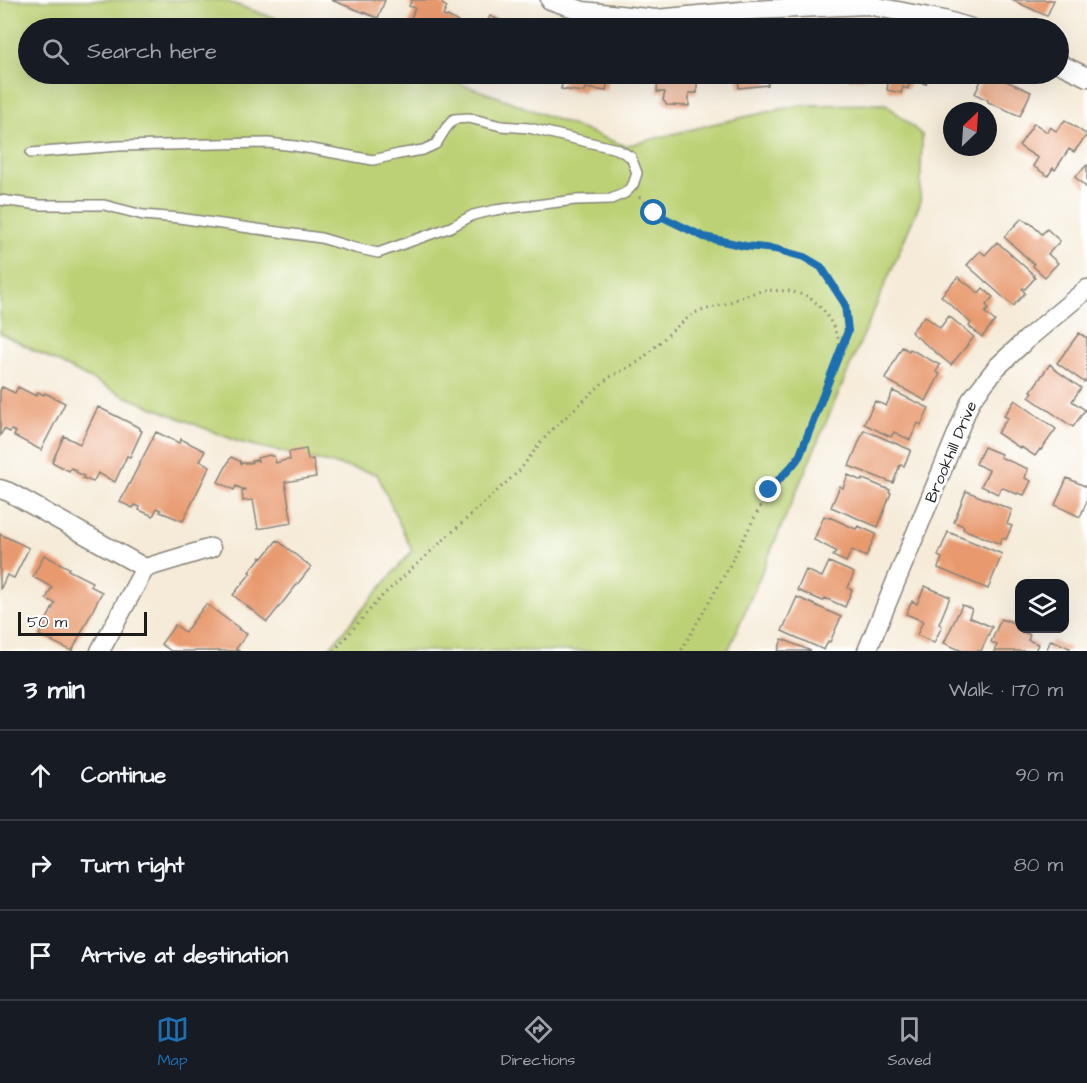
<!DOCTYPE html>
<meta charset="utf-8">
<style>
body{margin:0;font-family:"Architects Daughter",sans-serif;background:#20242c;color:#f1f3f6}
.controls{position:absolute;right:18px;bottom:18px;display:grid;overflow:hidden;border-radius:12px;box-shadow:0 6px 24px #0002}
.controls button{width:54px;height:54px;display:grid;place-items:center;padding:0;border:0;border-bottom:2px solid #363941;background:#171b24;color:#f1f3f6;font:30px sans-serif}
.compass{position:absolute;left:943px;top:102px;width:54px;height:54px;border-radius:50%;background:#171b24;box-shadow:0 6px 24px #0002;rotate:25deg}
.scale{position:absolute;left:18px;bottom:15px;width:129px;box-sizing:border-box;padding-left:6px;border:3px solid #1c1c1c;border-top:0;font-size:16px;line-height:21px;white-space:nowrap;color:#1c1c1c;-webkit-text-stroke:4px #fff;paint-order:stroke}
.stop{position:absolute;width:18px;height:18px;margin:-14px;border:4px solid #1f6fb2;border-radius:50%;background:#fff}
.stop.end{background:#1f6fb2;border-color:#fff;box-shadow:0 2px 6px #0008}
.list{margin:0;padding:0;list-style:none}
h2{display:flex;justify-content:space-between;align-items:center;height:78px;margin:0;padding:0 24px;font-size:26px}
h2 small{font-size:20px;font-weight:400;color:#9ea1a6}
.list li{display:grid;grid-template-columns:39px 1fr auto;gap:18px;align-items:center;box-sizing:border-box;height:90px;padding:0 24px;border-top:2px solid #363941}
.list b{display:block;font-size:22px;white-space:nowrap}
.list em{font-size:20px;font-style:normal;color:#9ea1a6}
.icon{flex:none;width:33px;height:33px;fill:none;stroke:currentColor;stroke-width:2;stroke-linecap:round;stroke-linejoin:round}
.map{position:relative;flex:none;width:1087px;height:651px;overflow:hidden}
.search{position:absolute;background:#171b24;box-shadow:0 6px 24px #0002;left:18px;right:18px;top:18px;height:66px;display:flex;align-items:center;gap:15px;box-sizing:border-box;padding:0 21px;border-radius:33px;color:#9ea1a6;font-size:22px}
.sheet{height:348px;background:#171b24}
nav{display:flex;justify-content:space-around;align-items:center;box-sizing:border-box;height:84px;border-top:2px solid #363941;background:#171b24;font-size:16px;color:#9ea1a6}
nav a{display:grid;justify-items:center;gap:3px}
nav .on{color:#1f6fb2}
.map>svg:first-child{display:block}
.green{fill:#bcd175;stroke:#6c7648;stroke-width:1.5}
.building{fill:#e89a6e}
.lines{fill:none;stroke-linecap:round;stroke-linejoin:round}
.service-casing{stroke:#88847a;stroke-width:12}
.minor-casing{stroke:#88847a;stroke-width:21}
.path{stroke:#88847a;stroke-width:3;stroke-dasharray:1.5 4.5;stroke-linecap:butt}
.service{stroke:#fff;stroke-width:9}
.minor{stroke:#fff;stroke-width:18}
.route{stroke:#1f6fb2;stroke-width:8}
.labels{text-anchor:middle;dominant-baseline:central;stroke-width:6;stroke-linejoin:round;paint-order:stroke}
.street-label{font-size:16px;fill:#1c1c1c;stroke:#fff}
</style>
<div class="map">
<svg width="1087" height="651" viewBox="0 0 1087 651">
<rect width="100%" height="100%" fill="#fff"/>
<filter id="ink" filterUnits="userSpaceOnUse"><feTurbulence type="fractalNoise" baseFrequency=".0167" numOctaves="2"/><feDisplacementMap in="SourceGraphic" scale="12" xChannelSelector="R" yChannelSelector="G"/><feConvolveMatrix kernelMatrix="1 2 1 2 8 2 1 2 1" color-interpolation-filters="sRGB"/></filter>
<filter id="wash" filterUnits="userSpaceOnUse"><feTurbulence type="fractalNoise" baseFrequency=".008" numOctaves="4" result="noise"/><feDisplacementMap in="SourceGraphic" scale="24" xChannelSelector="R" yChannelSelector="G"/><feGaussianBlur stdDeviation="1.35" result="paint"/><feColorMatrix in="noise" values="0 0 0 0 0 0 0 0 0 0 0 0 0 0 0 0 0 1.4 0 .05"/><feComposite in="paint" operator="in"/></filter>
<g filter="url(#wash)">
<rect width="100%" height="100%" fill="#f5ebd8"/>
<path class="green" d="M 0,0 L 222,0 L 304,28 L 28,28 L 28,74 L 432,74 L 501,98 L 625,146 L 713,124 L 799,105 L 886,104 L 922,135 L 920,203 L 728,651 L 327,651 L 412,551 L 377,474 L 239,442 L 122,395 L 0,333 Z"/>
<g id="blocks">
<path class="building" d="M 331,0 L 385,0 L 378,18 Z
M 412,0 L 443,0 L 442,4 L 447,7 L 443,16 L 445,17 L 448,16 L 458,22 L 456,28 L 407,28 L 415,8 L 409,6 Z
M 1012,0 L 1054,0 L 1047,16 Z
M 490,16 L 510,25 L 509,28 L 485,28 Z
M 508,74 L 525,74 L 522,80 Z
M 564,74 L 609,74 L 606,91 L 585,88 L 584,92 L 561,89 Z
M 658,74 L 711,74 L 711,77 L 697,76 L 697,93 L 689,93 L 689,106 L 667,105 L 663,100 L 665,92 L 657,92 Z
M 735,74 L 767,74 L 768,85 L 739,88 L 738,78 L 736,78 Z
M 850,74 L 866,74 L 866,78 L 850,79 Z
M 889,74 L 929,74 L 926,84 L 910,80 L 908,89 L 903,87 L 901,93 L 887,90 L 888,83 L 886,83 Z
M 984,74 L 996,79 L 997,77 L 1031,92 L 1020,116 L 988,102 L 988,100 L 975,94 Z
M 1065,120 L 1087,135 L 1074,152 L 1069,149 L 1055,170 L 1053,168 L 1048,176 L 1033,166 L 1038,158 L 1019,146 L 1034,123 L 1047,132 L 1050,127 L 1056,131 Z
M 1087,165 L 1087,188 L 1075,177 Z
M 1022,218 L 1028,223 L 1029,222 L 1042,234 L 1047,229 L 1060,241 L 1048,254 L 1058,263 L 1045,277 L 1033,266 L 1034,264 L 1004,237 Z
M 997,242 L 1034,275 L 1033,276 L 1035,278 L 1025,289 L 1023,288 L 1022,289 L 1025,293 L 1013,306 L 967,265 L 980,251 L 985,255 Z
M 958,277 L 979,293 L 983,288 L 993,297 L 986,305 L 989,308 L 985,313 L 995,321 L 982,337 L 969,326 L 971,323 L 941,296 Z
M 925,316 L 940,328 L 949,316 L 974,337 L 951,365 L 911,332 Z
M 1079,333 L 1087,338 L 1087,381 L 1086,380 L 1084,382 L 1057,363 Z
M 902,347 L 909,351 L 910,349 L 940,365 L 936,372 L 940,374 L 926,401 L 885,379 Z
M 1050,364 L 1053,367 L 1053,368 L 1081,388 L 1072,401 L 1085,410 L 1073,427 L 1029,397 L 1033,392 L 1031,391 Z
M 2,387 L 15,393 L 18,387 L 36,396 L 38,392 L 44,395 L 45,393 L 65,403 L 41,450 L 14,436 L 16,432 L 11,430 L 10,432 L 4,429 L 0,436 L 0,391 Z
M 893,391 L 929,408 L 921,425 L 918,423 L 910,440 L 894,432 L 891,437 L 864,424 L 875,401 L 886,406 Z
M 1015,400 L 1056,429 L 1041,450 L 1040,449 L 1035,456 L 1021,447 L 1020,448 L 997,433 L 1008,418 L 1004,416 Z
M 98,407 L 140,428 L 140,430 L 142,431 L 130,457 L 127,456 L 115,482 L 98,473 L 93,482 L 83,478 L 84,476 L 76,472 L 76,470 L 71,468 L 69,471 L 52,462 L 64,436 L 80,444 Z
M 864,430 L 911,450 L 904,466 L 900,465 L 893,483 L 849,466 Z
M 156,432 L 179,443 L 181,439 L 205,451 L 200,461 L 210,466 L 183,521 L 160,512 L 161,510 L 157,508 L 153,516 L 139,510 L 140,507 L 135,505 L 133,508 L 120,502 Z
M 984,447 L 1001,454 L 1000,457 L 1028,469 L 1025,478 L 1031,481 L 1024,495 L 1018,493 L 1017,494 L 1001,487 L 998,494 L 981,486 L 989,470 L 976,464 Z
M 306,449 L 308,460 L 313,459 L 316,477 L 285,482 L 292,523 L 258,529 L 253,500 L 243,501 L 242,491 L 245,490 L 244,489 L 242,489 L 236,486 L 234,490 L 218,482 L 231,457 L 240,461 L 241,464 L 242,463 L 251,463 L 252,461 L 255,460 L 258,461 L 257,458 L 270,455 L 271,456 L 274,456 L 276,463 L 285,460 L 290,460 L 289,452 Z
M 848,475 L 862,481 L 863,479 L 890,490 L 889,492 L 891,493 L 878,527 L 831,507 L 840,486 L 843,488 Z
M 1067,478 L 1087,487 L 1087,501 L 1080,517 L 1055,505 Z
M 966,491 L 1012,510 L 1007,524 L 1012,526 L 1006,539 L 1002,538 L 1000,544 L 963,529 L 964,526 L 954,522 Z
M 824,516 L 829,518 L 829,517 L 856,529 L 858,526 L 876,534 L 866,557 L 852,550 L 846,562 L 833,556 L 836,551 L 814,540 Z
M 948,532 L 1002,554 L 988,589 L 938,568 L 942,558 L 938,556 Z
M 0,534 L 29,548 L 14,578 L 7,575 L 0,590 Z
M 277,540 L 311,567 L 267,622 L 233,595 L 251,573 L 249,572 L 261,557 L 263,558 Z
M 44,555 L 69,568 L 68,570 L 92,582 L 90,586 L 102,592 L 72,651 L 39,635 L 55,603 L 46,599 L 52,587 L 33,577 Z
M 829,562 L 854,573 L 848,588 L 852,590 L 845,607 L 825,598 L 823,601 L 797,590 L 806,570 L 822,577 Z
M 925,586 L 950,597 L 939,624 L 942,626 L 934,643 L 917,635 L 923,621 L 906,614 L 912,601 L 917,604 Z
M 797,597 L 841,617 L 830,642 L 828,641 L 824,650 L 782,631 Z
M 206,604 L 239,628 L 238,629 L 247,634 L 236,649 L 239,651 L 171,651 L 161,644 L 175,625 L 185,632 Z
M 962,605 L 972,609 L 969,617 L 992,627 L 981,651 L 962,651 L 944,643 Z
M 1001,619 L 1006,621 L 1007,620 L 1019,626 L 1018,630 L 1030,635 L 1028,640 L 1038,644 L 1035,651 L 994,651 L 997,645 L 991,642 Z
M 782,639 L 811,651 L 778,651 Z
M 1051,640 L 1070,648 L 1068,651 L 1046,651 Z"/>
</g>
</g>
<g filter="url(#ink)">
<use href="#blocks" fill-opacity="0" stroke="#88847a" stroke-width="1.5"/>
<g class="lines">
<g class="service-casing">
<path id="service" d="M 0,200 L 40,205 L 104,205 L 143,215 L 179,218 L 321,238 L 355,248 L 378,253 L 451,227 L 473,215 L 495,210 L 575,200 L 611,199 L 625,193 L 633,185 L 637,173 L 631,157 L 617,149 L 529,128 L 501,126 L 469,118 L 454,119 L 446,128 L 436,144 L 423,150 L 399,154 L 373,160 L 295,146 L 268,143 L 119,146 L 31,153"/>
</g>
<g class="minor-casing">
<path id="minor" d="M 550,0 L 583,11 L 656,19 L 752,10 L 867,5 L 944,20 L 971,28
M 1058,63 L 1087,77
M 0,489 L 9,492 L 145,568
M 145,568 L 211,548
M 100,651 L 145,568
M 867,651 L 971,400 L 997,367 L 1027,339 L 1087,289"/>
</g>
<path class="path" d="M 639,197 L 655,213 L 704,237 L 745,246 L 775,249 L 804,257 L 821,267 L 845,304 L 848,331 L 841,353
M 334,651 L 380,598 L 520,470 L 541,442 L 553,429 L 608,378 L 640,361 L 674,329 L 694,313 L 728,303 L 746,295 L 766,290 L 790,291 L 810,297 L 824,311 L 832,324 L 839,340 L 840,355 L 800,455 L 794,465 L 780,476 L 769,490 L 724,576 L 681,651"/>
<use href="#service" class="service"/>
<use href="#minor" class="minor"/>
</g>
</g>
<g class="lines" filter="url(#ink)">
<path class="route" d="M 654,213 L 704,237 L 745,246 L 775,249 L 804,257 L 821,267 L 845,304 L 848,331 L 800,455 C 792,469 779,478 769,490"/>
</g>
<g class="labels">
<g class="street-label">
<text transform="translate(951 452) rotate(-67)">Brookhill Drive</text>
</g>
</g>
</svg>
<div class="controls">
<button><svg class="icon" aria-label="layers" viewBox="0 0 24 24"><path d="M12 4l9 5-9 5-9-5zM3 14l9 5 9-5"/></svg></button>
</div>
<svg class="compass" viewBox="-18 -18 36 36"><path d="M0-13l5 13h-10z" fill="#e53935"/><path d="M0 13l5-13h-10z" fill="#9ea1a6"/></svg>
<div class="scale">50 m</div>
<div class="stop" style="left:654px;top:213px"></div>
<div class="stop end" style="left:769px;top:490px"></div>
<div class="search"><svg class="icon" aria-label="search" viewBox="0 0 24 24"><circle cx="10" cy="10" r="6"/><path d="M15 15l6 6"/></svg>Search here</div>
</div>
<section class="sheet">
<h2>3 min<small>Walk · 170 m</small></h2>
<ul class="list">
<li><svg class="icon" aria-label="ahead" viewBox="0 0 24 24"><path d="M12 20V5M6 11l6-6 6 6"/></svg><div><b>Continue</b></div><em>90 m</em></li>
<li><svg class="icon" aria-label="right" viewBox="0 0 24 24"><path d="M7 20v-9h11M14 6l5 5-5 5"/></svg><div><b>Turn right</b></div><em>80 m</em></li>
<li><svg class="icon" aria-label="arrive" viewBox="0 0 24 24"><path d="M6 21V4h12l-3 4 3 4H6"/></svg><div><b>Arrive at destination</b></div></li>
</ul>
</section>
<nav>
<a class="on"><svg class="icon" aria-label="map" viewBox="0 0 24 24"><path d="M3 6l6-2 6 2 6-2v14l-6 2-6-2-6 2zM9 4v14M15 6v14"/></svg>Map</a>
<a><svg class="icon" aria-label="directions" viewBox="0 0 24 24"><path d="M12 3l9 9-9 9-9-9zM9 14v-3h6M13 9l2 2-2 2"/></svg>Directions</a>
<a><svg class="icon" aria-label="saved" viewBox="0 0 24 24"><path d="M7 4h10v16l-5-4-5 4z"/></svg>Saved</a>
</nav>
